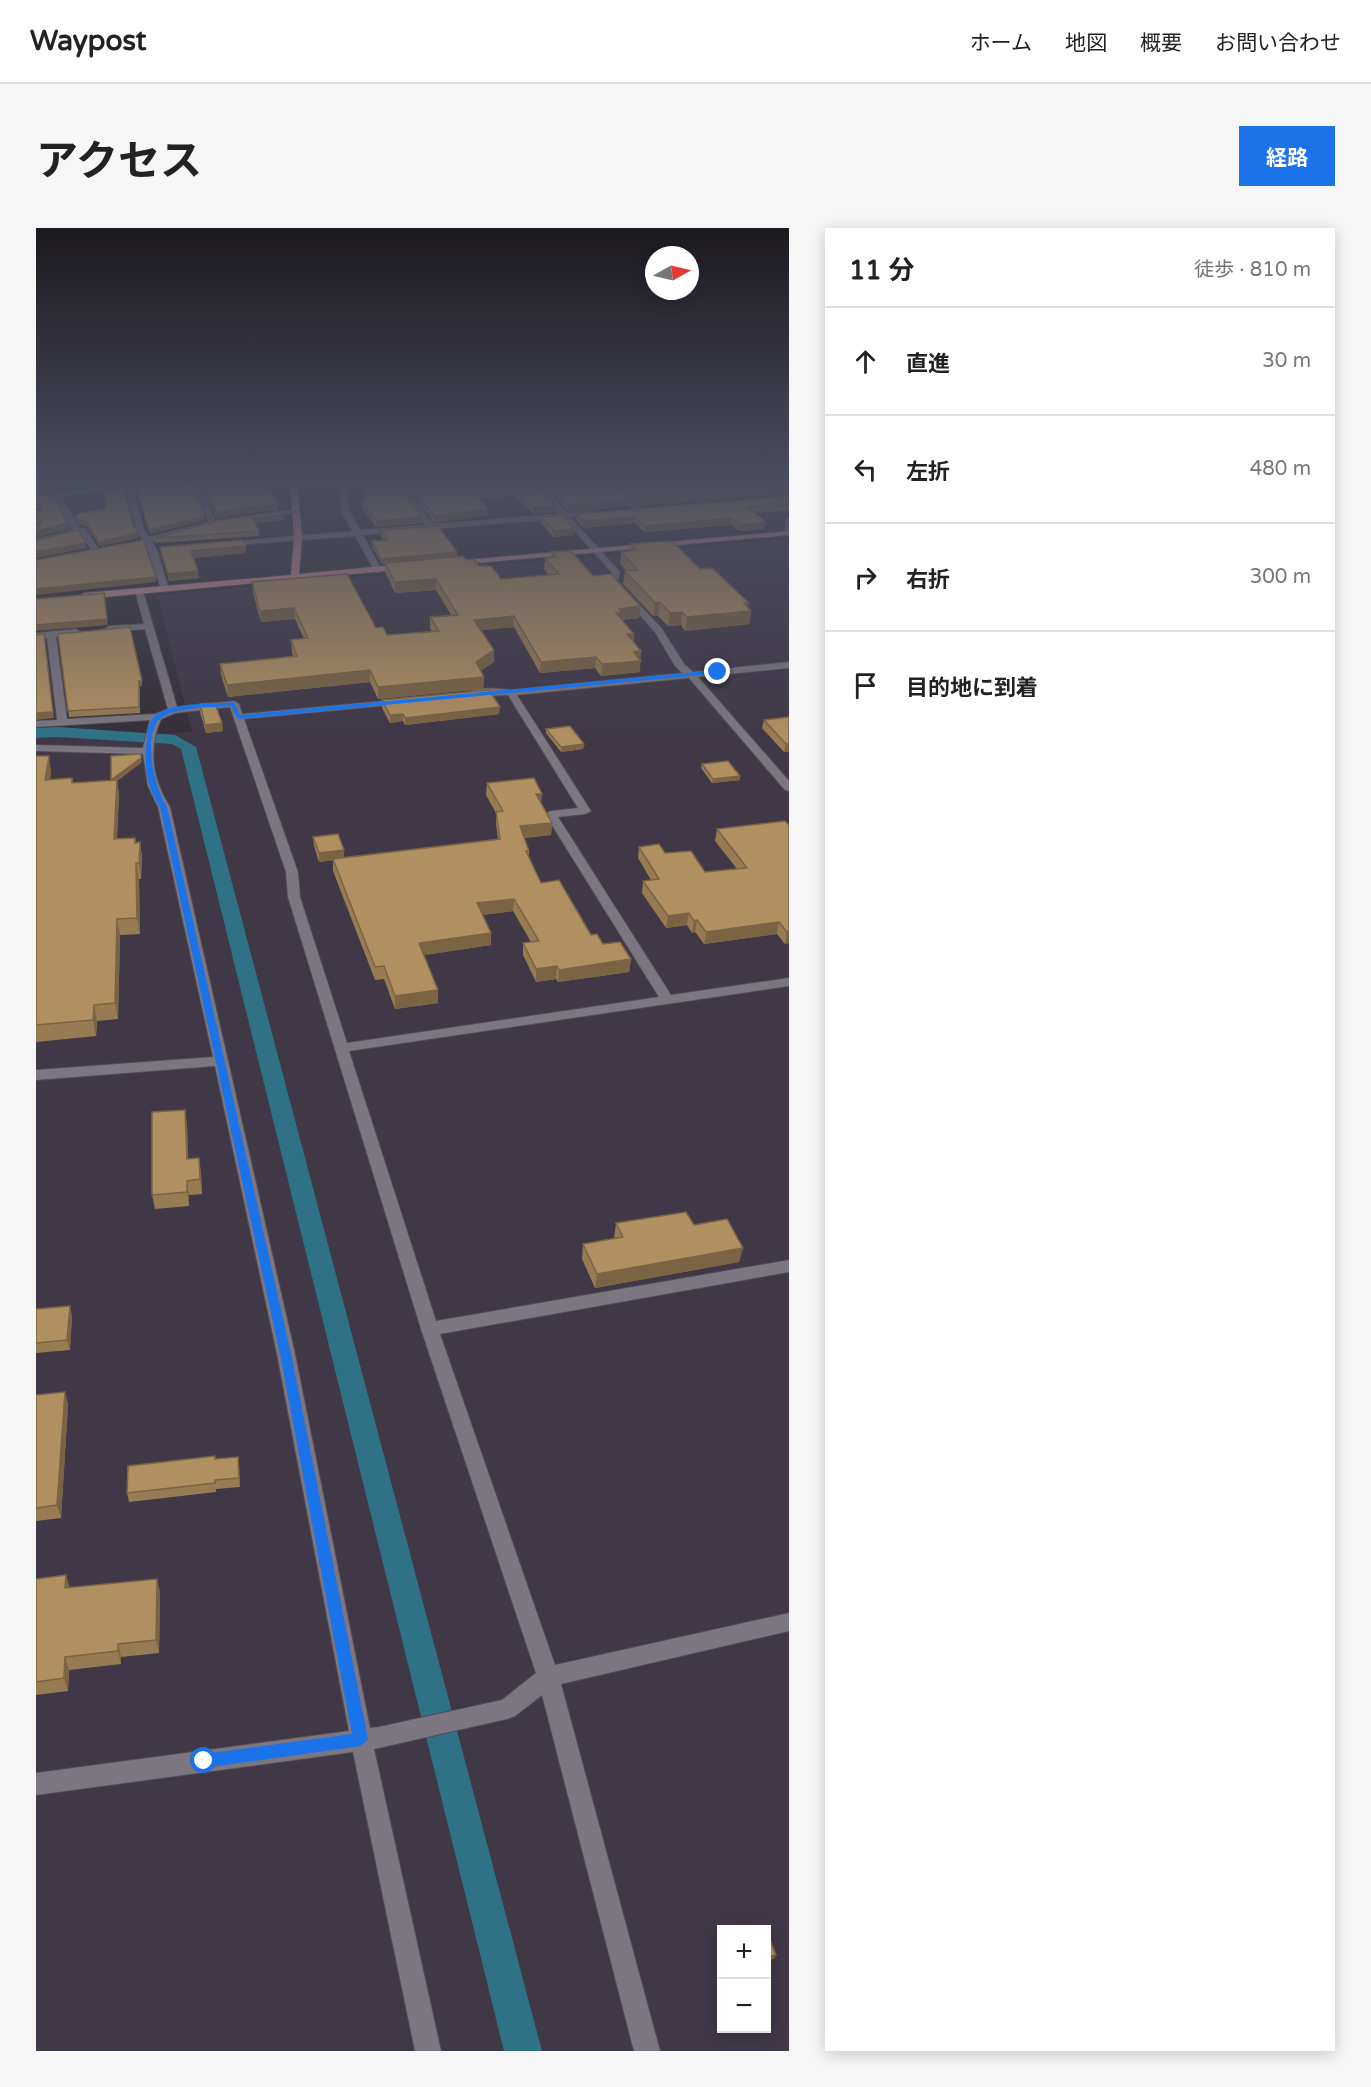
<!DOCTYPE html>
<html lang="ja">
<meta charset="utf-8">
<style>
body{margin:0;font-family:"Varela Round","Noto Sans JP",sans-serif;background:#f6f6f6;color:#222}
.controls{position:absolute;right:18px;bottom:18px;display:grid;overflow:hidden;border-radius:0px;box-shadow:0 3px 15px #0003}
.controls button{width:54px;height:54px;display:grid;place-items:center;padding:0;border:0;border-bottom:2px solid #e0e0e0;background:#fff;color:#222;font:30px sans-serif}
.compass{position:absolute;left:609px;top:18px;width:54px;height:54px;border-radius:50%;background:#fff;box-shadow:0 3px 15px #0003;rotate:82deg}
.stop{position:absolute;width:18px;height:18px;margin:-14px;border:4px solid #1a73e8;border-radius:50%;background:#fff}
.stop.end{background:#1a73e8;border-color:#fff;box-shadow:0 2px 6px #0008}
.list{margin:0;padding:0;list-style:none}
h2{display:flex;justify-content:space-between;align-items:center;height:78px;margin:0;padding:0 24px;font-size:26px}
h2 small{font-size:20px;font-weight:400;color:#767676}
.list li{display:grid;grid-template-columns:39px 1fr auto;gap:18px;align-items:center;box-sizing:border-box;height:108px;padding:0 24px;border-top:2px solid #e0e0e0}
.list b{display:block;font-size:22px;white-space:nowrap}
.list em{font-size:20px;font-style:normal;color:#767676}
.icon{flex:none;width:33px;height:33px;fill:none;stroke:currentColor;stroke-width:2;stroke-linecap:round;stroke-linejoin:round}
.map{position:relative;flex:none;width:753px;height:1823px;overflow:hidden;border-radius:0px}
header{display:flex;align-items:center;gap:36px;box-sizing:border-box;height:84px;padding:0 30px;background:#fff;border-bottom:2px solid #e0e0e0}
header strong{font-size:28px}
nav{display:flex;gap:33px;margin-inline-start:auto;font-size:21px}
.intro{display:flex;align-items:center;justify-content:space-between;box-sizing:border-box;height:144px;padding:0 36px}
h1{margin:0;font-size:42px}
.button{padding:15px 27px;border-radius:0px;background:#1a73e8;color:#fff;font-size:21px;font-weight:700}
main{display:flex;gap:36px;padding:0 36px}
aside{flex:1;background:#fff;border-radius:0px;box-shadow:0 3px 15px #0003}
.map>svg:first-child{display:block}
.built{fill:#403847;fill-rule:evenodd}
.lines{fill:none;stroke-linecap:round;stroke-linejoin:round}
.canal{fill:#2f7286;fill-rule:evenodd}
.minor-casing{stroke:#504c53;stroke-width:2}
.major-casing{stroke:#504c53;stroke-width:2}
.minor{fill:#7b7680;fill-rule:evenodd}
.major{fill:#c98c8f;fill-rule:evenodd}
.rail{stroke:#99959c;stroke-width:2}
.wall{fill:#977b53}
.shaded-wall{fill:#7b6444}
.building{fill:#b08f61;stroke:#7b6444;stroke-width:1.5}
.route{fill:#1a73e8}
</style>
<header>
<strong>Waypost</strong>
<nav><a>ホーム</a><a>地図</a><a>概要</a><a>お問い合わせ</a></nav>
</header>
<div class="intro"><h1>アクセス</h1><a class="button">経路</a></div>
<main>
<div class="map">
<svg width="753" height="1823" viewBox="0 0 753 1823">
<rect width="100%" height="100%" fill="#353039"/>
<path class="built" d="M 753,311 L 753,1823 L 0,1823 L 0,510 L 156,504 L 121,367 ZM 686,1702 L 730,1702 L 730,1800 L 686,1800 Z"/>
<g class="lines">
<path class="canal" d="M 22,499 L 139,507 L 160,519 L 506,1823 L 468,1823 L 145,521 L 136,516 L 22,509 L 0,510 L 0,500 Z"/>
<g class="minor-casing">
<path id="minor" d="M 231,252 L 330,252 L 327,254 L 308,254 L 315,286 L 324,302 L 389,297 L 359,252 L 365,252 L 397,296 L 523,286 L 497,252 L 504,252 L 531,285 L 562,283 L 559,287 L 534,289 L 584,344 L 582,353 L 626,401 L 648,436 L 657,444 L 753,434 L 753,440 L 662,449 L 753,553 L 753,563 L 749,562 L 653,450 L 481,467 L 555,583 L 549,586 L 522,589 L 635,767 L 753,750 L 753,758 L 313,823 L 400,1093 L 753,1032 L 753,1044 L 404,1106 L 519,1437 L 753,1385 L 753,1403 L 525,1456 L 624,1823 L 598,1823 L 506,1467 L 479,1488 L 471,1491 L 338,1521 L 405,1823 L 379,1823 L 317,1524 L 0,1567 L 0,1545 L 313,1503 L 241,1126 L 179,838 L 0,852 L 0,842 L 177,829 L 122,579 L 112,558 L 107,526 L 0,523 L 0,517 L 107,520 L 114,492 L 0,499 L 0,493 L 21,492 L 11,410 L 0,411 L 0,405 L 40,401 L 45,404 L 20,409 L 31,491 L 119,486 L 132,481 L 109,401 L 73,404 L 68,401 L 73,398 L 108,396 L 99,363 L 103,360 L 107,363 L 141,479 L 198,473 L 203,476 L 206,486 L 369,471 L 369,475 L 365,476 L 208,491 L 262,644 L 264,669 L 311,815 L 623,769 L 509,586 L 515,583 L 542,580 L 472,467 L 434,469 L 429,466 C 440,458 462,460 475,462 L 646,445 L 639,438 L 619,404 L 575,355 L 577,346 L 527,290 L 327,307 L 346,342 L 342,345 L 338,342 L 319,308 L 190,318 L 186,316 L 190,314 L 316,303 L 307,286 L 301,254 L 166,258 L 179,293 L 187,291 L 191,293 L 116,313 L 121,322 L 133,361 L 129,364 L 125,361 L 109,315 L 103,316 L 99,314 L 106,311 L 100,301 L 90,261 L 25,268 L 44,300 L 49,300 L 65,324 L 64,326 L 58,326 L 44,305 L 0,315 L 0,311 L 36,302 L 18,269 L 0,271 L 0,267 L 93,256 ZM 159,258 L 172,294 L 113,309 L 108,301 L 97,260 ZM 194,479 L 250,644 L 252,669 L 385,1101 L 500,1445 L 466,1472 L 343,1499 L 334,1500 L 259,1126 L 134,579 C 116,551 112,521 125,491 L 139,485 Z
M 568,252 L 575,252 L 604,279 L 604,283 L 598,283 Z
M 639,252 L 646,252 L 672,274 L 672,278 L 666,278 Z
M 262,281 L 259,285 L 226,289 L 222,287 Z
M 750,290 L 753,290 L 753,307 L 749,305 Z"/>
</g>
<g class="major-casing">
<path id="major" d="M 254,252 L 261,252 L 266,310 L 263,346 L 368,336 L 371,337 L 371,341 L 48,371 L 44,368 L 48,365 L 255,347 L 258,310 Z
M 753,303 L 753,307 L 418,337 L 414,335 L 418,333 Z"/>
</g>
<use href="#minor" class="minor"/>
<use href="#major" class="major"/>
<path class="rail" d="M 0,256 L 82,253"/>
</g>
<path class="wall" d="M 67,252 L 196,252 L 68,257 Z
M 325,252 L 386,295 L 340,299 L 326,279 L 326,273 L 330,272 Z
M 367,252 L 499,252 L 518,284 L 497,286 L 479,268 L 443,270 L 452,281 L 452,287 L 398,295 Z
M 507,252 L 571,252 L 591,278 L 532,284 Z
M 578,252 L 642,252 L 659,267 L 658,273 L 605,278 Z
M 649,252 L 753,252 L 753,266 L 673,272 Z
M 169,255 L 242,276 L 242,281 L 180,290 L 169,260 Z
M 99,258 L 169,288 L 169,292 L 114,306 L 100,262 Z
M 0,268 L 32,295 L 33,301 L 0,309 L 0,297 L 3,297 L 0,295 L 0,283 L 5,283 L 5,281 L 0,281 Z
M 753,268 L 753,283 L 719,285 L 729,301 L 703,303 L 695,297 L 608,304 L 599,295 L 547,300 L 540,292 L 540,286 Z
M 39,286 L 97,297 L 102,305 L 102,310 L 64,318 L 51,299 L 43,296 L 39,290 Z
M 247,287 L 248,292 L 218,295 L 223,303 L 223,308 L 119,315 L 119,310 Z
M 505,289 L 538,307 L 517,309 L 505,295 Z
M 345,302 L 421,324 L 421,329 L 443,338 L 465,351 L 513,347 L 508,341 L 509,330 L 515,330 L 515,324 L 557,348 L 604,378 L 603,390 L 586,392 L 598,406 L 598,414 L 604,432 L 604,444 L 565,448 L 559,440 L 504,445 L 478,399 L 445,402 L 458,434 L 444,443 L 448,449 L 447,461 L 342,471 L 334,454 L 192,469 L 185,447 L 184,436 L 257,428 L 256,424 L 255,412 L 268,411 L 259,391 L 225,394 L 217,365 L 216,354 L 340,400 L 351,407 L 396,404 L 394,400 L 394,389 L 415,387 L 400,362 L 359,365 L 350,346 L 349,336 L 346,336 L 336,319 L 336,313 L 348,312 L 345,308 Z
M 594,316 L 664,341 L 715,383 L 713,396 L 649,403 L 645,397 L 632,398 L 622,388 L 617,388 L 587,356 L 589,343 L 590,343 L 584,336 L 585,324 L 593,323 Z
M 124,319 L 210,325 L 158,330 L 163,350 L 133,353 L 125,326 Z
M 22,406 L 106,458 L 104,458 L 104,485 L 33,489 Z
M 346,472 L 463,486 L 369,497 L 367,493 L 354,495 L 346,480 Z
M 164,476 L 186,495 L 187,503 L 170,505 L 164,484 Z
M 753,489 L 753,524 L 748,524 L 726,500 L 728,492 Z
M 510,501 L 548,516 L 547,521 L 525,524 L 510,505 Z
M 0,528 L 15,543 L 14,552 L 36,550 L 37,555 L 75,553 L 106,534 L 81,553 L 83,567 L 81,611 L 99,610 L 100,615 L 104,614 L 106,630 L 105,651 L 103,651 L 104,706 L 84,707 L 82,791 L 61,793 L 60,808 L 0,814 Z
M 666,536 L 704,552 L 676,555 L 665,540 Z
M 451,555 L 505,575 L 516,595 L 515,607 L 488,610 L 493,623 L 493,629 L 505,655 L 555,707 L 567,716 L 595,731 L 593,744 L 522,754 L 520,751 L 500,754 L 487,727 L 487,715 L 495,714 L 477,683 L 446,687 L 455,705 L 455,717 L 388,727 L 402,775 L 359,781 L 348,751 L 339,752 L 297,643 L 297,632 L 283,634 L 278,618 L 277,609 L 308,630 L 462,611 L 460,596 L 460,585 L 450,567 Z
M 753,597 L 753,715 L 749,716 L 741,706 L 668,716 L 659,704 L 656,705 L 651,697 L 630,700 L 606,665 L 607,653 L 615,652 L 602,630 L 603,619 L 629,625 L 669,644 L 701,641 L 679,613 L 681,601 Z
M 151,896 L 152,931 L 165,945 L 166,966 L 153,967 L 153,978 L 119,981 L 116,967 Z
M 580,995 L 658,997 L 703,1034 L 559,1060 L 546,1031 L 547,1016 L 578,1010 Z
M 0,1081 L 36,1088 L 34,1122 L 0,1125 Z
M 29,1164 L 32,1177 L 25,1290 L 0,1293 L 0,1167 Z
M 202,1229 L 203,1238 L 204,1259 L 180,1261 L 180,1264 L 93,1274 L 91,1265 Z
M 0,1351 L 34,1360 L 124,1364 L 123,1425 L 85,1429 L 85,1436 L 33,1442 L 32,1463 L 0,1467 Z"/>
<path class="shaded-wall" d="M 20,252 L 21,262 L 0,267 L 0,261 Z
M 753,260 L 753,266 L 673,272 L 674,266 Z
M 480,261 L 479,268 L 438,271 L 439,264 Z
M 659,267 L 658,273 L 605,278 L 605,271 Z
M 592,272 L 591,278 L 532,284 L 532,277 Z
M 242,276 L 242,281 L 180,290 L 180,284 Z
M 519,278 L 518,284 L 497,286 L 497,280 Z
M 452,281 L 452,287 L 398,295 L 398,288 Z
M 247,287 L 248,292 L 216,295 L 216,290 Z
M 169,288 L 169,292 L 114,306 L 113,302 Z
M 386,289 L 386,295 L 340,299 L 340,293 Z
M 599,289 L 599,295 L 547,300 L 547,293 Z
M 696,290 L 695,297 L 608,304 L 609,298 Z
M 730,294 L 729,301 L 703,303 L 704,297 Z
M 32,295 L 33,301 L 0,309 L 0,303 Z
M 538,301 L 538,307 L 517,309 L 518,303 Z
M 102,305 L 102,310 L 64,318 L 63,314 Z
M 50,315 L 51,320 L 0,330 L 0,324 Z
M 210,318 L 210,325 L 156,330 L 155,323 Z
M 421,324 L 421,330 L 346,336 L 345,331 Z
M 162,343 L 163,350 L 133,353 L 132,346 Z
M 120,349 L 120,354 L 0,367 L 0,361 Z
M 400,351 L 400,362 L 359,365 L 359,354 Z
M 68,365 L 72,397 L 0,403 L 0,397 Z
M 624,374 L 622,388 L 617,388 L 619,375 Z
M 708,375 L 713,375 L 711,383 L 715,383 L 713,396 L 649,403 L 651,389 Z
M 604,378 L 603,390 L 586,391 L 580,385 L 583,381 Z
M 258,380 L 259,391 L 225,394 L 224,383 Z
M 646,384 L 645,397 L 632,398 L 634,385 Z
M 478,388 L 478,399 L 437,403 L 438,392 Z
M 591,406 L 598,406 L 597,417 Z
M 9,412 L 18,490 L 0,492 L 0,485 Z
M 458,422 L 458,434 L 439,446 L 440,434 Z
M 605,423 L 604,444 L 565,448 L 566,436 L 598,424 Z
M 560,429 L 559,440 L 504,445 L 505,434 Z
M 334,442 L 334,454 L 192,469 L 191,457 Z
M 448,449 L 447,461 L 342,471 L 342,459 Z
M 103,453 L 106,453 L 106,458 L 104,458 L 104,485 Z
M 464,479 L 463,486 L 369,497 L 369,490 Z
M 367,486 L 367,493 L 354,495 L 354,487 Z
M 186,495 L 187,503 L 170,505 L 169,497 Z
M 548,516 L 547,521 L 525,524 L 525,519 Z
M 750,516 L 753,516 L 753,524 L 748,524 Z
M 13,528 L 15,543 L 12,567 L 9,552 Z
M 105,530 L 106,534 L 81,553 L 83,567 L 80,626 L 78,611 L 75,552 Z
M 704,548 L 704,552 L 676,555 L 677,551 Z
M 500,566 L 506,566 L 505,578 Z
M 516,595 L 515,607 L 483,610 L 484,598 Z
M 104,614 L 106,630 L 105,651 L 103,635 Z
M 308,622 L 308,631 L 283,634 L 283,625 Z
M 100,635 L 103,651 L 104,706 L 101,690 Z
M 478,671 L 477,683 L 440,688 L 441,675 Z
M 653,685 L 651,697 L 630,700 L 632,688 Z
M 81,691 L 84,707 L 82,791 L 79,775 Z
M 661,692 L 659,704 L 656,705 L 658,693 Z
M 743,694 L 741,706 L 668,716 L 670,704 Z
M 753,703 L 753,715 L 749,716 L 751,704 Z
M 455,705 L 455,717 L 383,728 L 383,715 Z
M 595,731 L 593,744 L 522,754 L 523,742 Z
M 521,738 L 520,751 L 500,754 L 500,741 Z
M 402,762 L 402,775 L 359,781 L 359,768 Z
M 58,777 L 61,793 L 60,808 L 57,792 Z
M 149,882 L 151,896 L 153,946 L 151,931 Z
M 163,930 L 165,945 L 166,966 L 164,951 Z
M 151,953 L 153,967 L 153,978 L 151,964 Z
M 707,1020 L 703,1034 L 559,1060 L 561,1046 Z
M 34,1078 L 36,1088 L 34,1122 L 31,1112 Z
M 29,1164 L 32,1177 L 25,1290 L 21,1277 Z
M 202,1229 L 203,1238 L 204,1259 L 203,1250 Z
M 30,1347 L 34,1360 L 29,1360 Z
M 121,1351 L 124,1364 L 123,1425 L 120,1412 Z
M 82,1416 L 85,1429 L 85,1436 L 82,1423 Z
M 29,1429 L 33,1442 L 32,1463 L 28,1450 Z
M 740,1727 L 738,1731 L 730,1733 L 730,1730 Z"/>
<path class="building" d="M 0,252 L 20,252 L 20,257 L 0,261 Z
M 326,252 L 360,252 L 386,289 L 340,293 L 326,273 L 331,272 Z
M 372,252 L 499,252 L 506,265 L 519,278 L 497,280 L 480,261 L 439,264 L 452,281 L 398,288 Z
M 512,252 L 571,252 L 592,272 L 532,277 Z
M 585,252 L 642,252 L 659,267 L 605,271 Z
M 657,252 L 753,252 L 753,260 L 674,266 Z
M 230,253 L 242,276 L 180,284 L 169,255 Z
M 157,256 L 169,288 L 113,302 L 99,258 Z
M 88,259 L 97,297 L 102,305 L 63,314 L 50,294 L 42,292 L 39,286 L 70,281 L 68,261 Z
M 16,266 L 32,295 L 0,303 L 0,297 L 4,297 L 5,293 L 0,290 L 0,283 L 5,283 L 5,276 L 0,276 L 0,268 Z
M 753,268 L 753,277 L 712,279 L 730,294 L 704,297 L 696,290 L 609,298 L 599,289 L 547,293 L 540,286 Z
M 245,283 L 247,287 L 216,290 L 223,303 L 119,310 L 184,292 Z
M 526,287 L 538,301 L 518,303 L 505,289 Z
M 402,298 L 421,324 L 345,331 L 336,313 L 352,312 L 345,302 Z
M 42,302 L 50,315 L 0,324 L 0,312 Z
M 107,312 L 120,349 L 0,361 L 0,332 Z
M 207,312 L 210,318 L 155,323 L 162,343 L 132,346 L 124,319 Z
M 636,313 L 664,341 L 676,340 L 713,375 L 708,375 L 715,383 L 651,389 L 646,384 L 634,385 L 624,374 L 619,375 L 589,343 L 602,342 L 585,324 L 600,322 L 594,316 Z
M 535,323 L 557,348 L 575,346 L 604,378 L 583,381 L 586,385 L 580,385 L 598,406 L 591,406 L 605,423 L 598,424 L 605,433 L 566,436 L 560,429 L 505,434 L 478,388 L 438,392 L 458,422 L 440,434 L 448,449 L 342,459 L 334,442 L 191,457 L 184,436 L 261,428 L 255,412 L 272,410 L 258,380 L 224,383 L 216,354 L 311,346 L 340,400 L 347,399 L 351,407 L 403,403 L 394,389 L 422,387 L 400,351 L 359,354 L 349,335 L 427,328 L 430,332 L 438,331 L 443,338 L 455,338 L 465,351 L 523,346 L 509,330 L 520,329 L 515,324 Z
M 68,365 L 71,391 L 0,397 L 0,371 Z
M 94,399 L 106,453 L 103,453 L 103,479 L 32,483 L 22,406 Z
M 8,406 L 17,484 L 0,485 L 0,407 Z
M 453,462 L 464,479 L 369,490 L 367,486 L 354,487 L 346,472 Z
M 179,475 L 186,495 L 169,497 L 164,476 Z
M 753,489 L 753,516 L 750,516 L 728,492 Z
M 534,498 L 548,516 L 525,519 L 510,501 Z
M 105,526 L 105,530 L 75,552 L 75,528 Z
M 0,528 L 13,528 L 9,552 L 36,550 L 36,555 L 81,552 L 78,611 L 99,610 L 99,615 L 104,614 L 103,635 L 100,635 L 101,690 L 81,691 L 79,775 L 58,777 L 57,792 L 0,797 Z
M 692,533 L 704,548 L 677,551 L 666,536 Z
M 498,550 L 506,566 L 500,566 L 516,595 L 484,598 L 493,623 L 490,623 L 505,655 L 523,652 L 555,707 L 561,706 L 567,716 L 584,714 L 595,731 L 523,742 L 521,738 L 500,741 L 487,715 L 503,713 L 478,671 L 441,675 L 455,705 L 383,715 L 402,762 L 359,768 L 348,738 L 339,739 L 297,631 L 464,611 L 460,584 L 467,583 L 451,555 Z
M 749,593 L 753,597 L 753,703 L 751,704 L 743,694 L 670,704 L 661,692 L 658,693 L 653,685 L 632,688 L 607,653 L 623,651 L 603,619 L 623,616 L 629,625 L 655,623 L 669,644 L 711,640 L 681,601 Z
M 302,606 L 308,622 L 283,625 L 277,609 Z
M 149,882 L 151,931 L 163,930 L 164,951 L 151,953 L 151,964 L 116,967 L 116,884 Z
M 650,984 L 658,997 L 691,991 L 707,1020 L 561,1046 L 547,1016 L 587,1009 L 580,995 Z
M 34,1078 L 31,1112 L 0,1115 L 0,1081 Z
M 29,1164 L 21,1277 L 0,1280 L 0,1167 Z
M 179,1228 L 179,1231 L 202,1229 L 203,1250 L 179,1252 L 179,1255 L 91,1265 L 92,1238 Z
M 30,1347 L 29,1360 L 121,1351 L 120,1412 L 82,1416 L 82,1423 L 29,1429 L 28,1450 L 0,1454 L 0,1351 Z
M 730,1706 L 732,1706 L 740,1727 L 730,1730 Z"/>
<linearGradient id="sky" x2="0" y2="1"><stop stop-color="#1d1a1f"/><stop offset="0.5" stop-color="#4b4e5f"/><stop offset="1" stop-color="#4b4e5f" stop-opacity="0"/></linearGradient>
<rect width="753" height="507" fill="url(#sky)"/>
<path class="route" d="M 682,442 L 685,445 L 202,491 L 195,478 C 175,480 142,478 125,490 C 105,505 119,562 131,579 L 255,1126 L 332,1511 L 325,1518 L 168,1540 L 163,1538 L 160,1533 L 163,1528 L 168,1526 L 316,1506 L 244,1126 L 124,579 C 112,561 109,543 110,522 C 111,511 110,495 120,487 C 139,473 175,477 198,474 L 204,487 Z"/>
</svg>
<div class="controls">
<button>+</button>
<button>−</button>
</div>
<svg class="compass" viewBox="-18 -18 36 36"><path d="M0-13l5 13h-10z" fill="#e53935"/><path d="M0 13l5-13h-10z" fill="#767676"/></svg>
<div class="stop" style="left:168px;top:1533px"></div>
<div class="stop end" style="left:682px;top:444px"></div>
</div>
<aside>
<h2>11 分<small>徒歩 · 810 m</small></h2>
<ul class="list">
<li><svg class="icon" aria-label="ahead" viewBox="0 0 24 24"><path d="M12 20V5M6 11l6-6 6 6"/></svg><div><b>直進</b></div><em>30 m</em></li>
<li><svg class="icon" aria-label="left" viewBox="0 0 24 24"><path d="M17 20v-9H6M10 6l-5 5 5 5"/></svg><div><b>左折</b></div><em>480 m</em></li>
<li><svg class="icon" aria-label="right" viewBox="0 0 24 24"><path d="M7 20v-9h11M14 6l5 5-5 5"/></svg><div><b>右折</b></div><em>300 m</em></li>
<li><svg class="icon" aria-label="arrive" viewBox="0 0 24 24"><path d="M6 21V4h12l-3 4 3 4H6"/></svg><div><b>目的地に到着</b></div></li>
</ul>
</aside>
</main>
